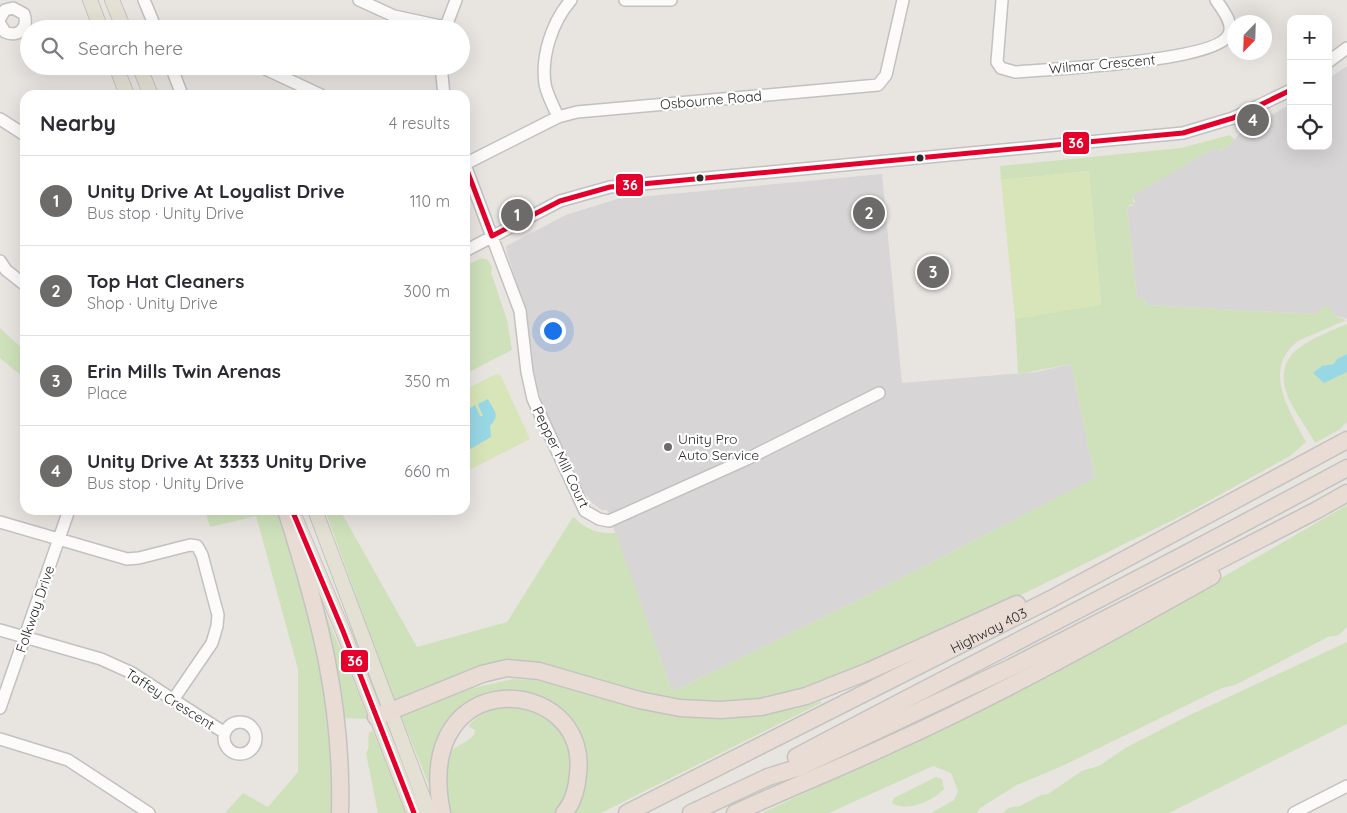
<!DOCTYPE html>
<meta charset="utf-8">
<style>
body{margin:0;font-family:Quicksand,sans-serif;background:#f2f2f3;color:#2b2b33}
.controls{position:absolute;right:15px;top:15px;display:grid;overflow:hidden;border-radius:10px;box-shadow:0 5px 20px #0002}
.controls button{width:45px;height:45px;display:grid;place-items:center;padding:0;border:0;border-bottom:1px solid #e1e1e2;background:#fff;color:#2b2b33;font:25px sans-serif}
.compass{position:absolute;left:1227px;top:15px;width:45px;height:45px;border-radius:50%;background:#fff;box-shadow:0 5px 20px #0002;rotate:203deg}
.you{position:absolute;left:552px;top:330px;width:18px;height:18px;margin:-12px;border:4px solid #fff;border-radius:50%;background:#1a73e8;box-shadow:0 0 0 8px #1a73e833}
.badge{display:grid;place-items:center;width:32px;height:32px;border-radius:50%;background:#6c6b6a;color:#fff;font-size:16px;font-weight:700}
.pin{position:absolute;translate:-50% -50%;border:2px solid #fff;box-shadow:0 1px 5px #0006}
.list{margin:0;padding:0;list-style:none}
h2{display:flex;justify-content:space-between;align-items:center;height:65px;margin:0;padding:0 20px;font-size:21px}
h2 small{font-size:16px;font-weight:400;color:#7c7c81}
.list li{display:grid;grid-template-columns:32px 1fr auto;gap:15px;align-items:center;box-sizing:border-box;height:90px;padding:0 20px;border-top:1px solid #e1e1e2}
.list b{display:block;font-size:19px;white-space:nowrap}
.list p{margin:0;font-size:16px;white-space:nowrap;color:#7c7c81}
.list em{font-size:16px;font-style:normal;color:#7c7c81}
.icon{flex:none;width:28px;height:28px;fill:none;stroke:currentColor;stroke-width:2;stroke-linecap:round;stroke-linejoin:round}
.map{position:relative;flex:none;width:1347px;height:813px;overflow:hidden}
.search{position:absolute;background:#fff;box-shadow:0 5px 20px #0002;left:20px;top:20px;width:450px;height:55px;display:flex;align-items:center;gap:12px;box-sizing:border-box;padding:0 18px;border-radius:28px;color:#7c7c81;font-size:19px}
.panel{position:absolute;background:#fff;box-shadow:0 5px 20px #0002;left:20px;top:90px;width:450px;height:425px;border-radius:15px}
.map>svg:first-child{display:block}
.industrial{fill:#d8d5d7}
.green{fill:#cee1bb}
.pitch{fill:#d8e5b9}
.water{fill:#98d8e5}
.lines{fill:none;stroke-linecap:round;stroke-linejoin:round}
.minor-casing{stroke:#c2c1c1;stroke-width:14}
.major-casing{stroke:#c4c3c1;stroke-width:16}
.highway-casing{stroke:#c4c3c1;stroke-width:19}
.minor{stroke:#fcfbfa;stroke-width:11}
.major{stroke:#e5e0d4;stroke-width:14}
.highway{stroke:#e8dcd4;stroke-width:16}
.bus-1-casing{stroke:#fff;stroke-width:9}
.bus-1{stroke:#e4002b;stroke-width:5}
.bus-dot{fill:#2a2a2a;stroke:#fff;stroke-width:2}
.poi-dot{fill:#6c6b6a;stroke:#fff;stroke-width:2}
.labels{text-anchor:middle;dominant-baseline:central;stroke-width:4.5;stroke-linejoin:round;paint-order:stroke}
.street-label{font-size:14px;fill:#2a2a2a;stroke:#fff}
.poi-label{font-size:14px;fill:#2a2a2a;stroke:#fff;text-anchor:start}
.line-badge{stroke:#fff;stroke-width:2}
.badge-label{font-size:14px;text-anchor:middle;font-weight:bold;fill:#fff}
</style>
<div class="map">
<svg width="1347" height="813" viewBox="0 0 1347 813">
<rect width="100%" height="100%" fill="#e8e4e0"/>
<path class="industrial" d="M 1347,66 L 1347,319 L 1334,315 L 1146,305 L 1146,300 L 1137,298 L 1127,206 L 1132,206 L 1135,201 L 1131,196 L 1216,147 L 1220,151 L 1231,144 L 1239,134 L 1291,104 L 1291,146 L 1328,146 L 1328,79 Z
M 882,174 L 902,383 L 1036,372 L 1071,364 L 1095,478 L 868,595 L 676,690 L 671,688 L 607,510 L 602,510 L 592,503 L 584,492 L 541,400 L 533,374 L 525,308 L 507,253 L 506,246 L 566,215 L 617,199 Z"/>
<path class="green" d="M 1230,135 L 1234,139 L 1232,144 L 1219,151 L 1216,147 L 1132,196 L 1134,204 L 1127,206 L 1137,298 L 1145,298 L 1146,305 L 1315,314 L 1327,305 L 1334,315 L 1346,320 L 1298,341 C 1261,369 1290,412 1306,442 L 1290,456 L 1185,514 L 1017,597 L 817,684 L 777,697 L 718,704 L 656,697 L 549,667 L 398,700 L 393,698 L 325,510 L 340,510 L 417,647 L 507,622 L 573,517 C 587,530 597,534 616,533 L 671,688 L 676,690 L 868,595 L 1095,478 L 1071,364 L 1018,374 L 1015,319 L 1101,304 L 1089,171 L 1001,180 L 1000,166 L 1181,148 Z
M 482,258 L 488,260 L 492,267 L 491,272 L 507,320 L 512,350 L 465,374 L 465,266 Z
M 1347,324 L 1347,422 L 1340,429 L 1315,443 C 1308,429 1298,417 1291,403 C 1266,353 1310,340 1347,324 Z
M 0,328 L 25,351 L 25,379 L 0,358 Z
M 1347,505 L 1347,627 L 1339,635 L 1328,637 L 1235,685 L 1222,688 L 1060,767 L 1017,785 L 980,808 L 977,813 L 931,813 L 954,800 L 958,791 L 951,773 L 933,766 L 829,813 L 762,813 L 907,745 L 1204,588 Z
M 205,510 L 279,510 L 306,599 L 327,683 L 334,813 L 225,813 L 243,793 L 268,807 L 298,772 L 298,669 L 256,516 L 210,527 Z
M 318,595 L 369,719 L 342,718 Z
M 1347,642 L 1347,724 L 1169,813 L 1003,813 L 1008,808 L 1020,806 L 1041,795 L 1048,794 L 1082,771 L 1099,766 L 1127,747 L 1190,715 Z
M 513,679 L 544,681 L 676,715 C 727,722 772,717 821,701 L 821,703 L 601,813 L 571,813 L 584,764 L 538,700 L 467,709 L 435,794 L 433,795 L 401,716 L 473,688 Z
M 501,706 L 524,707 L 549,719 L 567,741 L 574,781 L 557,813 L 451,813 C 446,800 441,765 449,754 C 455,745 467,743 474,735 L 475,730 L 468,726 C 477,715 488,711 501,706 Z
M 373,731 L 406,813 L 378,813 L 366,753 C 371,747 367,739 369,732 Z
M 936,777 L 942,779 L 944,789 C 933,801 906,813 892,803 L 894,798 Z"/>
<path class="pitch" d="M 1089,171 L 1101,305 L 1015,319 L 1001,180 Z
M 496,374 L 501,376 L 530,439 L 465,472 L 465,390 Z"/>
<path class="water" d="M 1347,354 L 1347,372 L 1324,383 L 1313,373 L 1322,366 L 1334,364 L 1337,359 Z
M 488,399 C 494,411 501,415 490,426 L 491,437 L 467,451 L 465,428 L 471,424 L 469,422 L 465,424 L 465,411 L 475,405 L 480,416 L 483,416 L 478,404 Z"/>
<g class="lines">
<g class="minor-casing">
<path id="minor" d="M 144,0 L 156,29
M 359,0 L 394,16 L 445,27
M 625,0 L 671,0
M 1002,0 L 997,62 L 1001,68 L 1015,72 C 1048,69 1218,62 1229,34 C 1234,23 1222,9 1216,0
M 0,18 L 5,10 L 13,8 L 24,14 C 29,28 18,38 5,32 L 0,24
M 445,29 L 456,0
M 1328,62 L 1347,48
M 171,66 L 182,95
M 259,66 L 321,95
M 441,66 L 444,95
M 173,70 L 186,66
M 558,117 C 554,107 547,95 545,84 C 541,56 552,22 571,0
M 0,119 L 25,135
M 465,164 L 558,117 L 577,112 L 878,85 L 886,75 L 903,0
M 465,165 L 520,311 L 527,372 L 533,399 L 585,511 L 599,519 L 609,521 L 747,459 L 879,393
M 465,251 L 560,201 L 610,187 L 1183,133 L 1233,118 L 1291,90
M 0,261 L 6,270 L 25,285
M 0,522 L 127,559 L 139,558 L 190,545 L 197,546 L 202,555 L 218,615 L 217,626 L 212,643 L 173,700
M 0,630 L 101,659 L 132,673 L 225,733
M 0,708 L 69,510
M224 738a16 16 0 1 1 32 0a16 16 0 1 1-32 0Z
M 0,739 L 68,760 L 149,813
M 1294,813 L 1347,786"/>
</g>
<g class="major-casing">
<path id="major" d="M 90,0 L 101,29
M 112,0 L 124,29
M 116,66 L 127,95
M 139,66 L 151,95
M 315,510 L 429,813
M 295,517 L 343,631 L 414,813"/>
</g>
<g class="highway-casing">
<g id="highway">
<path d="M 286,510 C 319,614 343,703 340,813"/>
<path d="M 376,717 L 482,674 L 507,668 L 539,671 L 639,700 L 680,708 L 720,710 L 761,707 L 806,696 L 869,671 L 1017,604"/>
<path d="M 796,757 C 979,660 1165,567 1347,468"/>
<path d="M 442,813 C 411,661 590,674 578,774 C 577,787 573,803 564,813"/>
<path id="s1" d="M 627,813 L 1051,599 L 1347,440"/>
<path d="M 691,813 L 768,777 L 800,767 L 1012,667 L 1317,510 L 1347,493"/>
<path d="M 735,813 C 787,789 840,768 891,744 C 1001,694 1107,635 1212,576"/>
</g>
</g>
<use href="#minor" class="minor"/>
<use href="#major" class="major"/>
<use href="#highway" class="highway"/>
<g class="bus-1-casing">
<path id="bus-1" d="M 465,165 L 492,236 L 560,201 L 610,187 L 1183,133 L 1233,118 L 1291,90
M 292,510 L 343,631 L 414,813"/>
</g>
<use href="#bus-1" class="bus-1"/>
</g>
<g class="bus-dot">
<circle cx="920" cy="158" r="4.5"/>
<circle cx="700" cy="178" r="4.5"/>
</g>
<circle class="poi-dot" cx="668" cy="447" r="5"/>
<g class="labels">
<g class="street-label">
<text transform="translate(1102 64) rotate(-5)">Wilmar Crescent</text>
<text transform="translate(711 100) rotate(-5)">Osbourne Road</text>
<text transform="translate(561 457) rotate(64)">Pepper Mill Court</text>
<text transform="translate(35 609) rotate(-71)">Folkway Drive</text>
<text stroke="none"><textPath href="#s1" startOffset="405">Highway 403</textPath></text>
<text transform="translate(170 699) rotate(32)">Taffey Crescent</text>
</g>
<g class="poi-label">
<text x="678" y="439">Unity Pro<tspan x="678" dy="16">Auto Service</tspan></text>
</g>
</g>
<g class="line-badge">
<rect x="1062" y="131" width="28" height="24" rx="5" fill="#e4002b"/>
<rect x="615" y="173" width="29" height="24" rx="5" fill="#e4002b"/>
<rect x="340" y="649" width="29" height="24" rx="5" fill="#e4002b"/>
</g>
<g class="badge-label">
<text x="1076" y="148">36</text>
<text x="630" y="190">36</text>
<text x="355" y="666">36</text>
</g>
</svg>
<div class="controls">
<button>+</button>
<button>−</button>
<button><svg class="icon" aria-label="locate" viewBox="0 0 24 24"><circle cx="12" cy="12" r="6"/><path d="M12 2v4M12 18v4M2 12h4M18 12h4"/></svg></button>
</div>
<svg class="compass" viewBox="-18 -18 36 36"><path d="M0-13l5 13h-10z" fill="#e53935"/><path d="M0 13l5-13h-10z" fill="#7c7c81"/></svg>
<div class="you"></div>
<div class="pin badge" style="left:517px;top:215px">1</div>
<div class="pin badge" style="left:869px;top:213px">2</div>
<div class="pin badge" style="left:933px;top:272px">3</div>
<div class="pin badge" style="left:1253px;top:120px">4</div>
<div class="search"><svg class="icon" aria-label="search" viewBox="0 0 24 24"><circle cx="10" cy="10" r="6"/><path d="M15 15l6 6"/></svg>Search here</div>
<section class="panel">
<h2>Nearby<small>4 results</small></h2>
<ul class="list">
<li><span class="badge">1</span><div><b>Unity Drive At Loyalist Drive</b><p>Bus stop · Unity Drive</p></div><em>110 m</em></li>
<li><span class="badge">2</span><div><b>Top Hat Cleaners</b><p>Shop · Unity Drive</p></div><em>300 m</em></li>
<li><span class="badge">3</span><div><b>Erin Mills Twin Arenas</b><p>Place</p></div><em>350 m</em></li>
<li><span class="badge">4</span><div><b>Unity Drive At 3333 Unity Drive</b><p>Bus stop · Unity Drive</p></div><em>660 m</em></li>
</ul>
</section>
</div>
